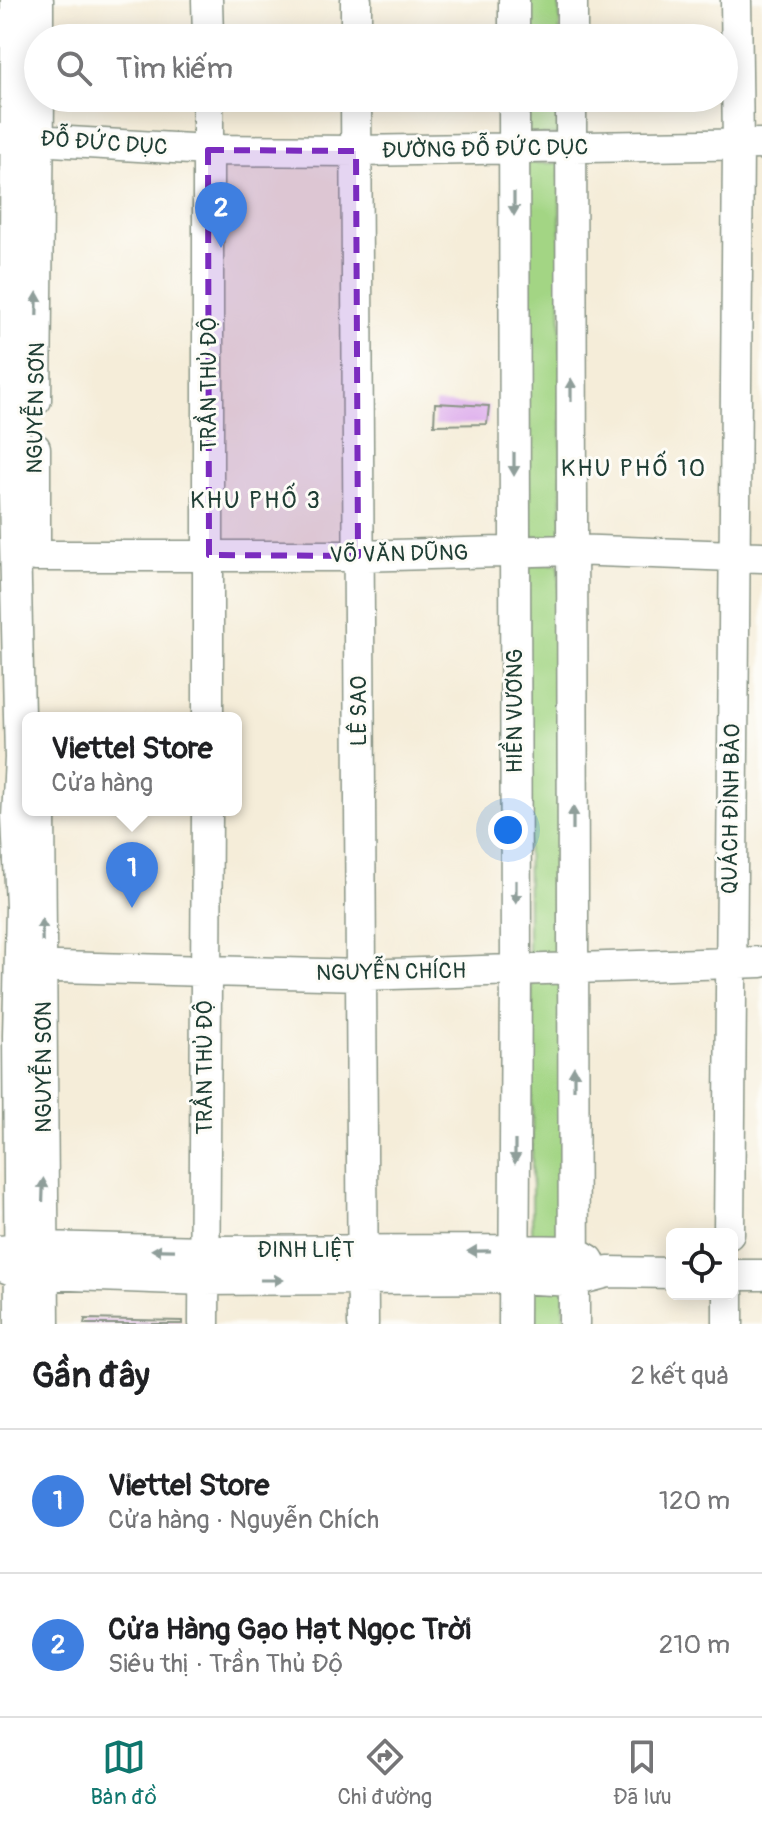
<!DOCTYPE html>
<html lang="vi">
<meta charset="utf-8">
<style>
body{margin:0;font-family:Pangolin,sans-serif;background:#f2f2f2;color:#202124}
.controls{position:absolute;right:24px;bottom:24px;display:grid;overflow:hidden;border-radius:12px;box-shadow:0 4px 20px #0003}
.controls button{width:72px;height:72px;display:grid;place-items:center;padding:0;border:0;border-bottom:2px solid #e0e0e0;background:#fff;color:#202124;font:40px sans-serif}
.you{position:absolute;left:508px;top:830px;width:28px;height:28px;margin:-20px;border:6px solid #fff;border-radius:50%;background:#1a73e8;box-shadow:0 0 0 12px #1a73e833}
.badge{display:grid;place-items:center;width:52px;height:52px;border-radius:50%;background:#0f766e;color:#fff;font-size:26px;font-weight:700}
.pin{position:absolute;translate:-50% -66px;filter:drop-shadow(0 2px 4px #0008)}
.pin::after{content:'';position:absolute;top:42px;width:28px;height:24px;background:inherit;clip-path:polygon(0 0,100% 0,50% 100%)}
.popup{position:absolute;left:22px;top:712px;width:220px;height:104px;box-sizing:border-box;display:grid;place-content:center;border-radius:12px;background:#fff;filter:drop-shadow(0 2px 6px #0005);font-size:26px;white-space:nowrap;color:#757577}
.popup b{font-size:30px;color:#202124}
.popup::after{content:'';position:absolute;left:50%;top:100%;margin-left:-16px;border:16px solid transparent;border-top-color:#fff}
.list{margin:0;padding:0;list-style:none}
h2{display:flex;justify-content:space-between;align-items:center;height:104px;margin:0;padding:0 32px;font-size:34px}
h2 small{font-size:26px;font-weight:400;color:#757577}
.list li{display:grid;grid-template-columns:52px 1fr auto;gap:24px;align-items:center;box-sizing:border-box;height:144px;padding:0 32px;border-top:2px solid #e0e0e0}
.list b{display:block;font-size:30px;white-space:nowrap}
.list p{margin:0;font-size:26px;white-space:nowrap;color:#757577}
.list em{font-size:26px;font-style:normal;color:#757577}
.icon{flex:none;width:44px;height:44px;fill:none;stroke:currentColor;stroke-width:2;stroke-linecap:round;stroke-linejoin:round}
.map{position:relative;flex:none;width:762px;height:1324px;overflow:hidden}
.search{position:absolute;background:#fff;box-shadow:0 4px 20px #0003;left:24px;right:24px;top:24px;height:88px;display:flex;align-items:center;gap:20px;box-sizing:border-box;padding:0 28px;border-radius:44px;color:#757577;font-size:30px}
.sheet{height:392px;background:#fff}
nav{display:flex;justify-content:space-around;align-items:center;box-sizing:border-box;height:112px;border-top:2px solid #e0e0e0;background:#fff;font-size:22px;color:#757577}
nav a{display:grid;justify-items:center;gap:4px}
nav .on{color:#0f766e}
.map>svg:first-child{display:block}
.green{fill:#a3d584;stroke:#61895c;stroke-width:2}
.building{fill:#ddacec}
.lines{fill:none;stroke-linecap:round;stroke-linejoin:round}
.minor-casing{stroke:#8a9586;stroke-width:33}
.minor{stroke:#fff;stroke-width:30}
.oneway{fill:#8f9e9a}
.marked{fill:#7b2cbf;fill-opacity:0.2;stroke:#7b2cbf;stroke-width:6;stroke-dasharray:16 10;stroke-linejoin:round}
.labels{text-anchor:middle;dominant-baseline:central;stroke-width:6;stroke-linejoin:round;paint-order:stroke}
.street-label{font-size:22px;fill:#1f3d34;stroke:#fdfcf7}
.neighbourhood-label{font-size:24px;letter-spacing:2px;fill:#1f3d34;stroke:#fdfcf7}
</style>
<div class="map">
<svg width="762" height="1324" viewBox="0 0 762 1324">
<rect width="100%" height="100%" fill="#fdfcf7"/>
<filter id="ink" filterUnits="userSpaceOnUse"><feTurbulence type="fractalNoise" baseFrequency=".0125" numOctaves="2"/><feDisplacementMap in="SourceGraphic" scale="16" xChannelSelector="R" yChannelSelector="G"/><feConvolveMatrix kernelMatrix="1 2 1 2 8 2 1 2 1" color-interpolation-filters="sRGB"/></filter>
<filter id="wash" filterUnits="userSpaceOnUse"><feTurbulence type="fractalNoise" baseFrequency=".006" numOctaves="4" result="noise"/><feDisplacementMap in="SourceGraphic" scale="32" xChannelSelector="R" yChannelSelector="G"/><feGaussianBlur stdDeviation="1.8" result="paint"/><feColorMatrix in="noise" values="0 0 0 0 0 0 0 0 0 0 0 0 0 0 0 0 0 1.4 0 .05"/><feComposite in="paint" operator="in"/></filter>
<g filter="url(#wash)">
<rect width="100%" height="100%" fill="#f5edd9"/>
<path class="green" d="M 524,0 L 560,0 L 560,38 L 524,38 Z
M 524,98 L 560,98 L 560,135 L 524,135 Z
M 525,163 L 560,163 L 562,537 L 527,537 Z
M 526,564 L 559,564 L 561,958 L 528,958 Z
M 532,977 L 566,977 L 566,1240 L 532,1240 Z
M 530,1284 L 564,1284 L 564,1324 L 530,1324 Z"/>
<g id="blocks">
<path class="building" d="M 435,403 L 489,406 L 487,424 L 434,425 Z
M 85,1319 L 182,1321 L 182,1324 L 84,1324 Z"/>
</g>
</g>
<g filter="url(#ink)">
<use href="#blocks" fill-opacity="0" stroke="#8a9586" stroke-width="2"/>
<g class="lines">
<g class="minor-casing">
<path id="minor" d="M 16,0 L 14,497 L 20,758 L 17,817 L 21,907 L 18,1036 L 20,1324
M 38,0 L 38,38
M 207,0 L 208,38
M 356,38 L 356,0
M 514,38 L 514,0
M 572,38 L 572,0
M 208,98 L 208,718
M 356,98 L 363,1324
M 571,98 L 574,1324
M 0,138 L 208,150 L 356,151 L 762,144
M 36,400 L 39,98
M 35,448 L 35,544
M 35,556 L 358,556 L 571,550 L 762,557
M 40,810 L 44,1324
M 20,966 L 361,975 L 762,962
M 729,1234 L 738,145 L 736,0
M 0,1251 L 42,1247 L 204,1251 L 514,1250 L 574,1251 L 589,1260
M 2,1266 L 20,1273 L 204,1280 L 513,1278 L 574,1281 L 608,1272 L 672,1273
M 732,1275 L 762,1275
M 204,1324 L 207,810
M 514,1324 L 516,970 L 514,98
M 728,1324 L 728,1294"/>
</g>
<use href="#minor" class="minor"/>
</g>
<defs><path id="oneway-solid" d="M-6-.8H1V-3.2L6.5 0L1 3.2V.8H-6Z" transform="scale(2)"/></defs>
<g class="oneway">
<use href="#oneway-solid" transform="translate(514 204) rotate(90)"/>
<use href="#oneway-solid" transform="translate(37 304) rotate(-89)"/>
<use href="#oneway-solid" transform="translate(571 390) rotate(-90)"/>
<use href="#oneway-solid" transform="translate(514 464) rotate(90)"/>
<use href="#oneway-solid" transform="translate(573 818) rotate(-90)"/>
<use href="#oneway-solid" transform="translate(516 892) rotate(90)"/>
<use href="#oneway-solid" transform="translate(42 930) rotate(-91)"/>
<use href="#oneway-solid" transform="translate(574 1078) rotate(-90)"/>
<use href="#oneway-solid" transform="translate(515 1152) rotate(90)"/>
<use href="#oneway-solid" transform="translate(43 1190) rotate(-88)"/>
<use href="#oneway-solid" transform="translate(163 1250) rotate(-179)"/>
<use href="#oneway-solid" transform="translate(479 1251) rotate(179)"/>
<use href="#oneway-solid" transform="translate(272 1280)"/>
</g>
</g>
<path class="marked" d="M 208,150 L 356,151 L 358,556 L 209,555 Z"/>
<g class="labels">
<g class="street-label">
<text transform="translate(104 143) rotate(4)">ĐỖ ĐỨC DỤC</text>
<text transform="translate(485 149) rotate(-1)">ĐƯỜNG ĐỖ ĐỨC DỤC</text>
<text transform="translate(209 384) rotate(-90)">TRẦN THỦ ĐỘ</text>
<text transform="translate(36 408) rotate(-89)">NGUYỄN SƠN</text>
<text transform="translate(399 554) rotate(-1)">VÕ VĂN DŨNG</text>
<text transform="translate(359 711) rotate(-90)">LÊ SAO</text>
<text transform="translate(515 711) rotate(-90)">HIỀN VƯƠNG</text>
<text transform="translate(731 809) rotate(-89)">QUÁCH ĐÌNH BẢO</text>
<text transform="translate(391 972) rotate(-1)">NGUYỄN CHÍCH</text>
<text transform="translate(44 1067) rotate(-90)">NGUYỄN SƠN</text>
<text transform="translate(205 1067) rotate(-90)">TRẦN THỦ ĐỘ</text>
<text x="306" y="1250">ĐINH LIỆT</text>
</g>
<g class="neighbourhood-label">
<text x="634" y="468">KHU PHỐ 10</text>
<text x="256" y="500">KHU PHỐ 3</text>
</g>
</g>
</svg>
<div class="controls">
<button><svg class="icon" aria-label="locate" viewBox="0 0 24 24"><circle cx="12" cy="12" r="6"/><path d="M12 2v4M12 18v4M2 12h4M18 12h4"/></svg></button>
</div>
<div class="you"></div>
<div class="pin badge" style="left:132px;top:908px;background:#3f7fe0">1</div>
<div class="popup"><b>Viettel Store</b>Cửa hàng</div>
<div class="pin badge" style="left:221px;top:248px;background:#3f7fe0">2</div>
<div class="search"><svg class="icon" aria-label="search" viewBox="0 0 24 24"><circle cx="10" cy="10" r="6"/><path d="M15 15l6 6"/></svg>Tìm kiếm</div>
</div>
<section class="sheet">
<h2>Gần đây<small>2 kết quả</small></h2>
<ul class="list">
<li><span class="badge" style="background:#3f7fe0">1</span><div><b>Viettel Store</b><p>Cửa hàng · Nguyễn Chích</p></div><em>120 m</em></li>
<li><span class="badge" style="background:#3f7fe0">2</span><div><b>Cửa Hàng Gạo Hạt Ngọc Trời</b><p>Siêu thị · Trần Thủ Độ</p></div><em>210 m</em></li>
</ul>
</section>
<nav>
<a class="on"><svg class="icon" aria-label="map" viewBox="0 0 24 24"><path d="M3 6l6-2 6 2 6-2v14l-6 2-6-2-6 2zM9 4v14M15 6v14"/></svg>Bản đồ</a>
<a><svg class="icon" aria-label="directions" viewBox="0 0 24 24"><path d="M12 3l9 9-9 9-9-9zM9 14v-3h6M13 9l2 2-2 2"/></svg>Chỉ đường</a>
<a><svg class="icon" aria-label="saved" viewBox="0 0 24 24"><path d="M7 4h10v16l-5-4-5 4z"/></svg>Đã lưu</a>
</nav>
